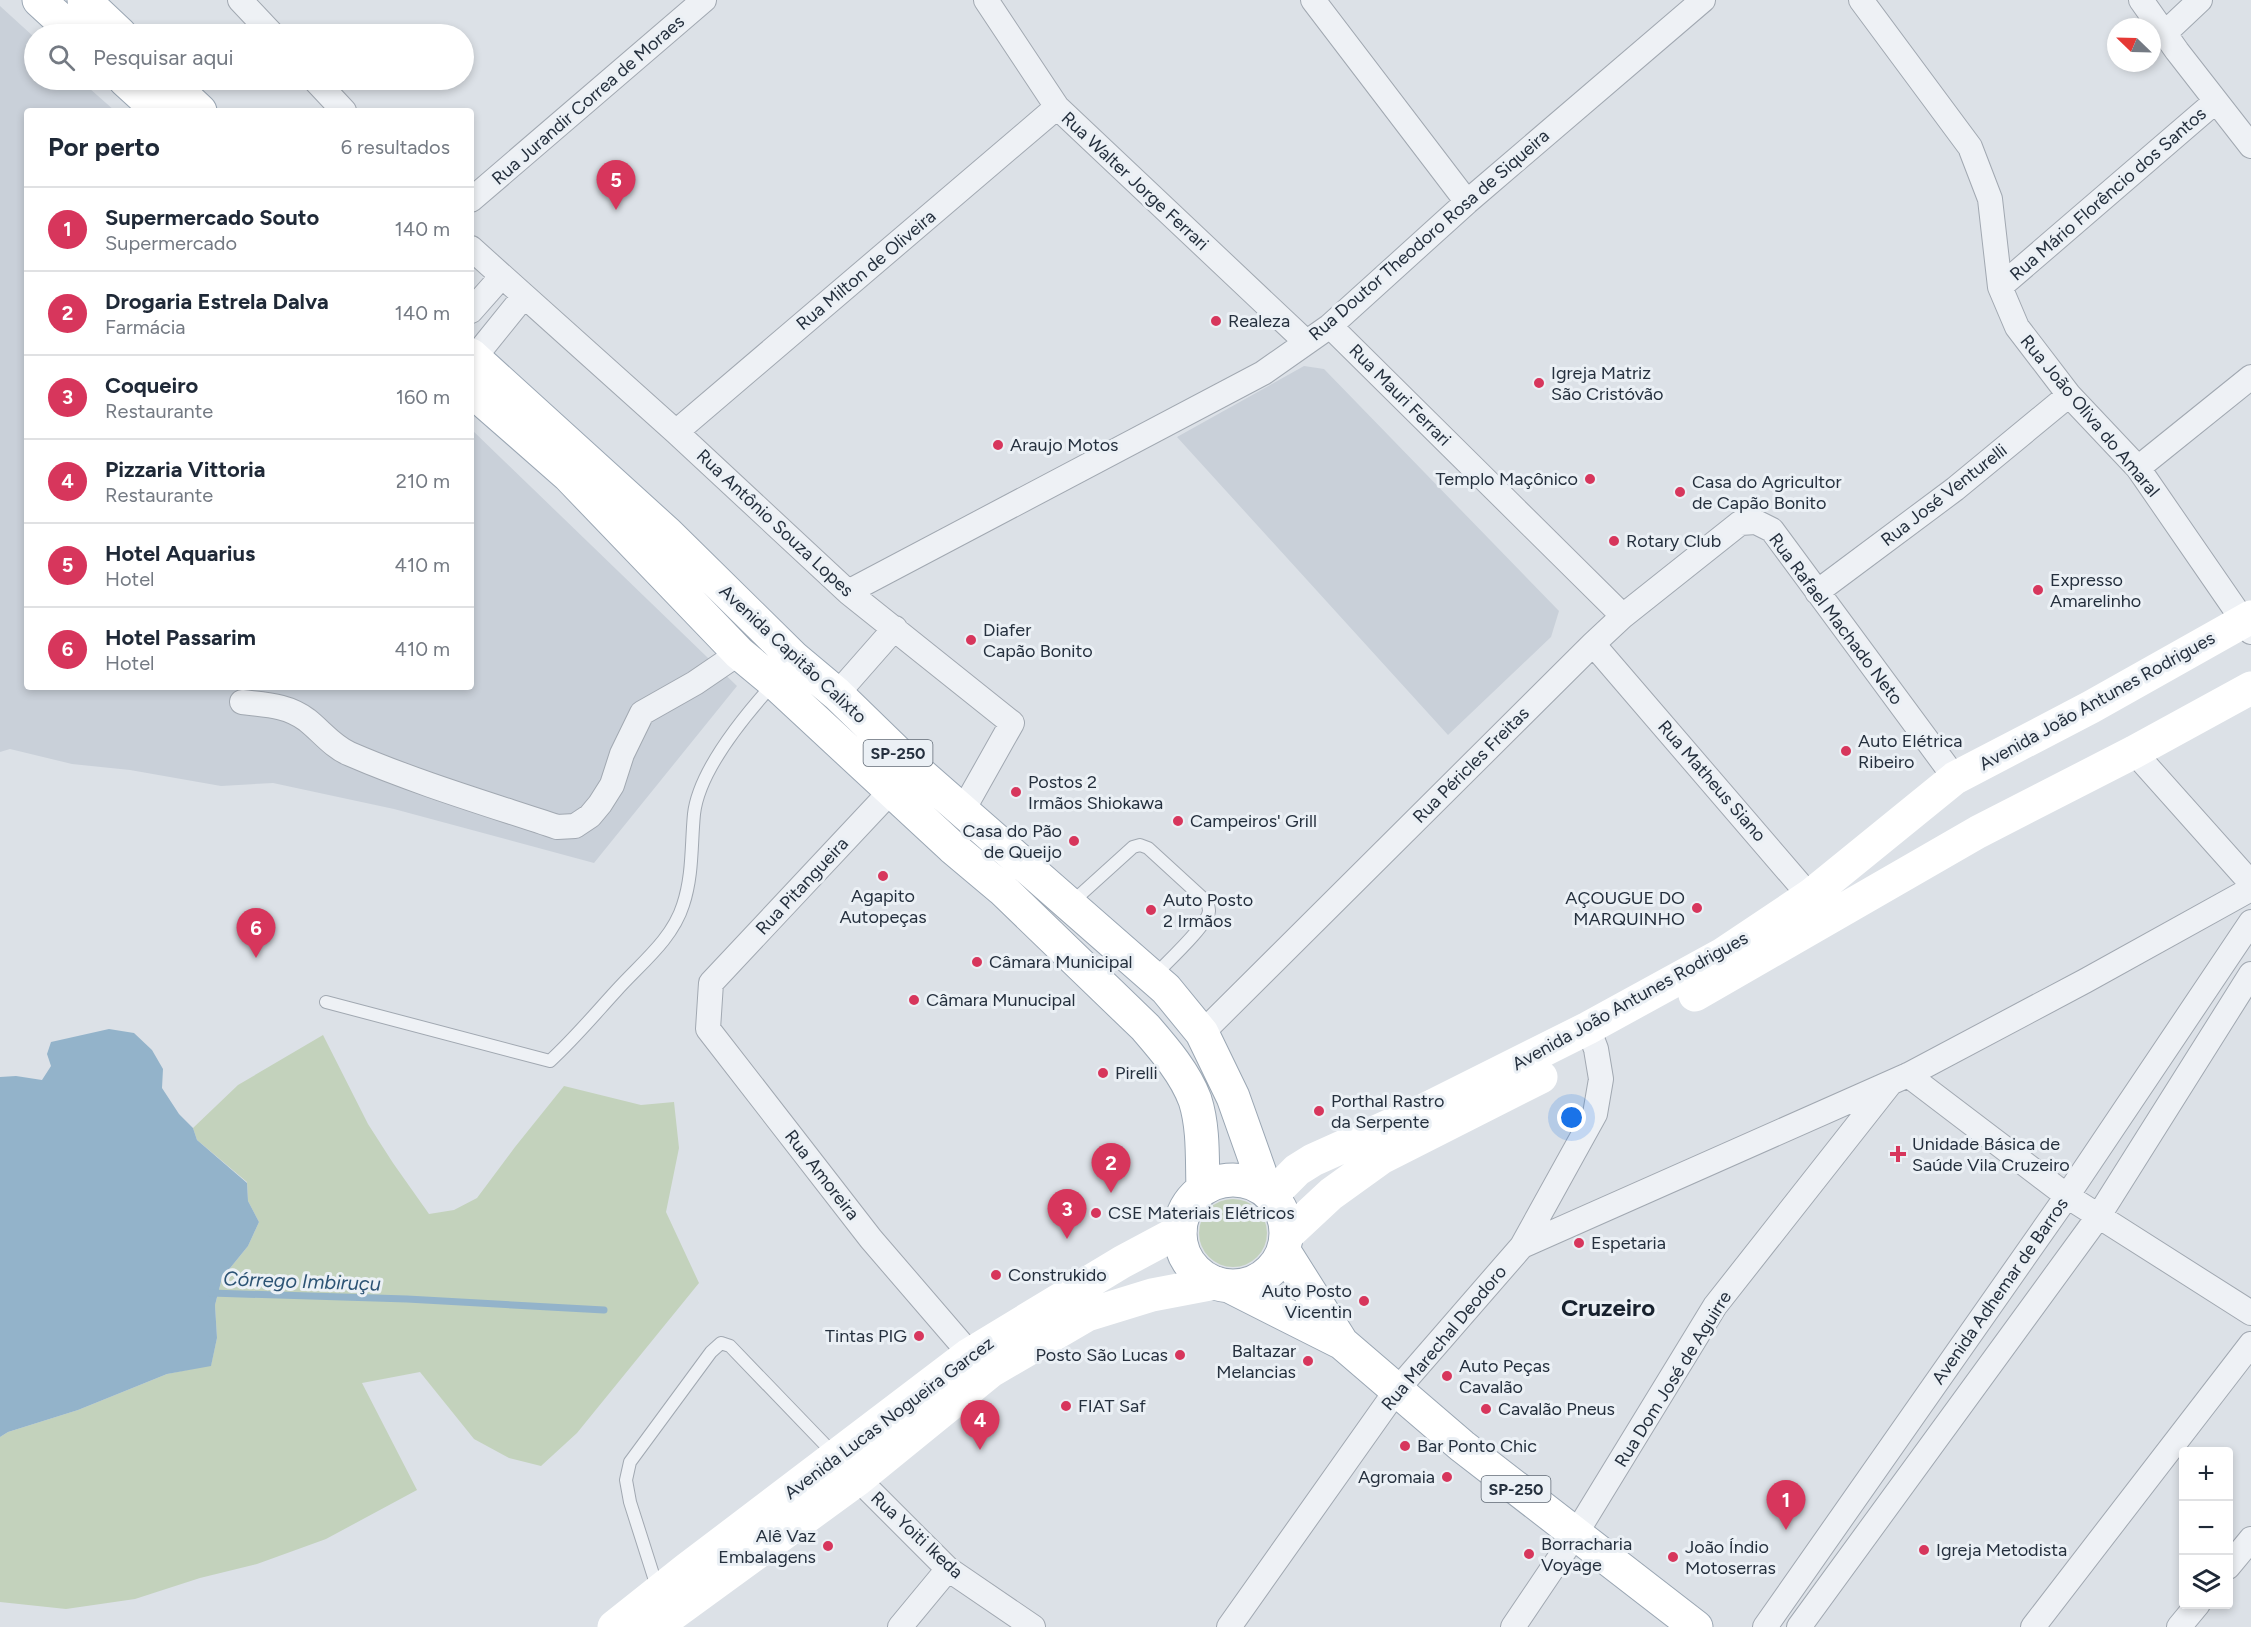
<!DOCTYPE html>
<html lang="pt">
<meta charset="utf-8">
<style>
body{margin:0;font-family:Figtree,sans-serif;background:#f2f2f3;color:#1f2937}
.controls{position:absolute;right:18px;bottom:18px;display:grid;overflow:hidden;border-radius:6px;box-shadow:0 3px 9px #0003}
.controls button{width:54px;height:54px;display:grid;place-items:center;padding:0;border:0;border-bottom:2px solid #e0e1e3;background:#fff;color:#1f2937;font:30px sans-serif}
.compass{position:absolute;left:2107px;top:18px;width:54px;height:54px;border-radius:50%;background:#fff;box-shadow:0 3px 9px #0003;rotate:293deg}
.you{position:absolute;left:1572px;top:1118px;width:21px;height:21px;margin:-15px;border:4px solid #fff;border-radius:50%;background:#1a73e8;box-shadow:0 0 0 9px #1a73e833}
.badge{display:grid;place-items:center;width:39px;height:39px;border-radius:50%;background:#d7365c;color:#fff;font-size:20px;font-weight:700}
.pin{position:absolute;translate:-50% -50px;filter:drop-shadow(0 2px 3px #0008)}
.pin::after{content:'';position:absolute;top:32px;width:21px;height:18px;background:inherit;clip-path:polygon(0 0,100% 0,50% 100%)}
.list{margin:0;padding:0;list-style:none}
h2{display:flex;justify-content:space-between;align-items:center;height:78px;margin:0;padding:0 24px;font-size:26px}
h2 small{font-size:20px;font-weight:400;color:#747a83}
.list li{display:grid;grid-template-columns:39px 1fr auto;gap:18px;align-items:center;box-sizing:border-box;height:84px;padding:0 24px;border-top:2px solid #e0e1e3}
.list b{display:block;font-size:22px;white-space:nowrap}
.list p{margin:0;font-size:20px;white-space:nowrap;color:#747a83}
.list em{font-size:20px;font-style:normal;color:#747a83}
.icon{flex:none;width:33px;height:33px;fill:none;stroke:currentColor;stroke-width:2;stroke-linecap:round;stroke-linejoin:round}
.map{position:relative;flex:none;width:2251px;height:1627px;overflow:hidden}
.search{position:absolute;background:#fff;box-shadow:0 3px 9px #0003;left:24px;top:24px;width:450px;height:66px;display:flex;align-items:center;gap:15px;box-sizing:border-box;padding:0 21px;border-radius:33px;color:#747a83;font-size:22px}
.panel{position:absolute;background:#fff;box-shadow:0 3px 9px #0003;left:24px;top:108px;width:450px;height:582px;border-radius:6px}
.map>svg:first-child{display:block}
.built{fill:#c9d0d9}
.green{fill:#c3d2bc}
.water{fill:#93b3ca}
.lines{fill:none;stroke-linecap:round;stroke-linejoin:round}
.stream{stroke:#93b3ca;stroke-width:7}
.lane-casing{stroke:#a1a8b1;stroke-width:14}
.street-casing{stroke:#a1a8b1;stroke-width:26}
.primary-casing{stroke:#9aa6b3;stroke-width:35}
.lane{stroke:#eef1f5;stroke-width:12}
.street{stroke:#eef1f5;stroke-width:24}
.secondary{stroke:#fff;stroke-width:33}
.primary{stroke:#fff;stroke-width:33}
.poi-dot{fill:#d7365c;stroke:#ebf0f5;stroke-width:2}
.labels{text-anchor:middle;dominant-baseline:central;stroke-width:6;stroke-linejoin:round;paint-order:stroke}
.shield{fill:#ebf0f5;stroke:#606a75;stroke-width:1.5}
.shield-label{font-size:16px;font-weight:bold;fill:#25303e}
.street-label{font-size:18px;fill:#25303e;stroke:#ebf0f5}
.poi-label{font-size:18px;fill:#25303e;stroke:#ebf0f5;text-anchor:start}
.water-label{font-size:20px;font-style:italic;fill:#2c5374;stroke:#ebf0f5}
.district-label{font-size:24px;font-weight:bold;fill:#17212e;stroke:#ebf0f5}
</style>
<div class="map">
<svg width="2251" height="1627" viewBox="0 0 2251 1627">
<rect width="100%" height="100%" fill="#dce1e7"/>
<path class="built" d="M 0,6 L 34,37 L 34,80 L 80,80 L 115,111 L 27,111 L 27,687 L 471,687 L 471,429 L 737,686 L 594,863 L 394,809 L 273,783 L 221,786 L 130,770 L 72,764 L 10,749 L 0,752 Z
M 1304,366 L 1324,369 L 1559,611 L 1551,637 L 1448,735 L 1177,437 Z"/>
<path class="green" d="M 323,1035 L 368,1124 L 393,1163 L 429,1214 L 454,1210 L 477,1198 L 515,1147 L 564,1086 L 641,1105 L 674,1102 L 679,1148 L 666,1212 L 699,1283 L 577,1433 L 541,1466 L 509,1458 L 474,1439 L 420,1372 L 362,1383 L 417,1490 L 326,1539 L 257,1564 L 200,1578 L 135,1599 L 66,1609 L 0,1602 L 0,1437 L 8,1432 L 78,1410 L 167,1374 L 211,1365 L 217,1338 L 215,1305 L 222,1278 L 248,1246 L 259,1222 L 248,1201 L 247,1182 L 197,1140 L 193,1128 L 238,1085 Z
M1199 1233a34 34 0 1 1 68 0a34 34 0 1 1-68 0Z"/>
<path class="water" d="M 109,1029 L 134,1033 L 152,1050 L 163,1069 L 162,1088 L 179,1114 L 193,1128 L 197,1140 L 247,1183 L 248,1201 L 259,1222 L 248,1246 L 222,1278 L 215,1305 L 217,1338 L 211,1366 L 167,1374 L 78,1410 L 8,1432 L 0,1437 L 0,1077 L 16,1076 L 42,1080 L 51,1066 L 47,1054 L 51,1042 Z"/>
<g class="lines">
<path class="stream" d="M 211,1293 L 407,1299 L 604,1310"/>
<g class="lane-casing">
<path id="lane" d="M 1070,904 L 1133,847 L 1140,845 L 1148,848 L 1207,902 C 1208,905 1209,908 1209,911 C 1208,925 1165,964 1154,976
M 326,1002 L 550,1061 C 574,1039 594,1015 616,991 C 640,964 672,940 683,905 C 693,875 691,845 694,814 C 699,770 745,715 774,683
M 658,1590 L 630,1502 L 626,1480 L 630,1462 L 711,1352 L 721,1343 L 730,1346 L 835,1455"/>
</g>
<g class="street-casing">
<path id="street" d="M 240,0 L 272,34
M 986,0 L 1057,107 L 1306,342
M 1313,0 L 1467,202
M 1861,0 L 1970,147 L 1990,199 L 2000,287 L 2017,327 L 2069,395 L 2138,468 L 2251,632
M 2141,0 L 2177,51 L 2251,146
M 2165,33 L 2200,0
M 315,80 L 344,111
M 471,200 L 704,0
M 471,248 L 676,432 L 848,592 L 1012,723 L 963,810
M 2000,287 L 2216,101
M 471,311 L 502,276
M 1330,326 L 1623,616
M 474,358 L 524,296
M 676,432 L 1057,107
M 2138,468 L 2251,377
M 848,592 L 1263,373 L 1330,326 L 1467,202 L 1703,0
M 1817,592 L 1955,489 L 2069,395
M 1593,644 L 1820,908
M 837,694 L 895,628
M 242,702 C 266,705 287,705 307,720 C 321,731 333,747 350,754 C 417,783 488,804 557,827 L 575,826 L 590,816 L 600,804 L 612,785 L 622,754 L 642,713 L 695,683 L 739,653
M 2134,752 L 2251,883
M 892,790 L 711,983 L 708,1029 L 871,1239 L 970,1354
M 1202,1033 L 1593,644 L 1623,616 L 1740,523 L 1756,522 L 1772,530 L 1955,778
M 1908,1075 L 2067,1196 L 2251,1313
M 1522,1246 L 1908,1075 L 2085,981 L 2251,889
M 847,1468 L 948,1569 L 1033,1627
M 2228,1567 L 2251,1539
M 900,1627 L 948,1569
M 1229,1627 L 1396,1391 L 1522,1246 L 1595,1114 L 1601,1079 L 1596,1049 L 1588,1028
M 1513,1627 L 1575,1535 L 1715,1306 L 1889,1085
M 1765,1627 L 2067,1196 L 2251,922
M 1799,1627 L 2098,1217 L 2251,974
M 2033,1627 L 2251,1344
M 2179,1627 L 2198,1604"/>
</g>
<g class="primary-casing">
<path id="primary" d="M 39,0 L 76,34
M 84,0 L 120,34
M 125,80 L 159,111
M 167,80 L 200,111
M 471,355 L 668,534 L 794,658 L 837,694 L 909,764 L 1166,989 L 1202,1033 L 1233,1097 L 1266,1190
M 471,390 L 568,475 L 739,653 L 774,682 L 952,847 L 1002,889 L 1145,1027 C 1164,1049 1185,1073 1195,1100 C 1204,1128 1202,1160 1203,1189
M1180 1233a53 53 0 1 1 106 0a53 53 0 1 1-106 0Z
M 1284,1251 L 1342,1343
M 1231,1287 L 1342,1343 L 1462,1446 L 1696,1627"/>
</g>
<use href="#lane" class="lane"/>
<use href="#street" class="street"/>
<path class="secondary" d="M 1695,995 L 1978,832 L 2134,752 L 2251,688
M 1272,1195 L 1297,1170 L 1313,1160 L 1422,1111 L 1588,1028 L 1723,954 L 1811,895 L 1955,778 L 2091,707 L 2251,617
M 1287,1235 L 1331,1194 L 1381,1158 L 1541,1077
M 614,1627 L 687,1569 L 970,1354 L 1122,1262 L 1180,1231
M 655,1627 L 857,1480 L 991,1371 L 1087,1315 L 1152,1295 L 1215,1283"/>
<use href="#primary" class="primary"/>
</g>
<g class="poi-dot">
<circle cx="1216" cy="321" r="6"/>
<circle cx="1539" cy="383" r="6"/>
<circle cx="998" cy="445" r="6"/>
<circle cx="1590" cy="479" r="6"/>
<circle cx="1680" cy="492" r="6"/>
<circle cx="1614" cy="541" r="6"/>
<circle cx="2038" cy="590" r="6"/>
<circle cx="971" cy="640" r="6"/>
<circle cx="1846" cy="751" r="6"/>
<circle cx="1016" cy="792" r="6"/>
<circle cx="1178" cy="821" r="6"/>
<circle cx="1074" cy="841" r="6"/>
<circle cx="883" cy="876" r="6"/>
<circle cx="1697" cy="908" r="6"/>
<circle cx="1151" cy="910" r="6"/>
<circle cx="977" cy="962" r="6"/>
<circle cx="914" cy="1000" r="6"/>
<circle cx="1103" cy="1073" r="6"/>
<circle cx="1319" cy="1111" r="6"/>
<path d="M1895 1145h6v6h6v6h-6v6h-6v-6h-6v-6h6z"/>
<circle cx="1096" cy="1213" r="6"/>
<circle cx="1579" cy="1243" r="6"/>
<circle cx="996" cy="1275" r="6"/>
<circle cx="1364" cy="1301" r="6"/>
<circle cx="919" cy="1336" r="6"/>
<circle cx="1180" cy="1355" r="6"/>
<circle cx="1308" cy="1361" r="6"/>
<circle cx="1447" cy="1376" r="6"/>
<circle cx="1066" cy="1406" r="6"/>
<circle cx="1486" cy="1409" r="6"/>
<circle cx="1405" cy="1446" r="6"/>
<circle cx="1447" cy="1477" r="6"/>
<circle cx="828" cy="1546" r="6"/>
<circle cx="1924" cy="1550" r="6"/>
<circle cx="1529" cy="1554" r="6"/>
<circle cx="1673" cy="1557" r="6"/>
</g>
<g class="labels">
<g class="shield">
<rect x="863.5" y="740" width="69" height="26" rx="4.5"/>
<rect x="1481.5" y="1476" width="69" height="26" rx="4.5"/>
</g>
<g class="shield-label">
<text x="898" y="753">SP-250</text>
<text x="1516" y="1489">SP-250</text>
</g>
<g class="street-label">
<text transform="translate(588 100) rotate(-41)">Rua Jurandir Correa de Moraes</text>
<text transform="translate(1135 181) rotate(43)">Rua Walter Jorge Ferrari</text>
<text transform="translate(2108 194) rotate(-41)">Rua Mário Florêncio dos Santos</text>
<text transform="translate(1429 235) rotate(-41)">Rua Doutor Theodoro Rosa de Siqueira</text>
<text transform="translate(866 270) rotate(-40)">Rua Milton de Oliveira</text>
<text transform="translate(1400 395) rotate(45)">Rua Mauri Ferrari</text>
<text transform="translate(2090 416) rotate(50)">Rua João Oliva do Amaral</text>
<text transform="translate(1944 495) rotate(-38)">Rua José Venturelli</text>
<text transform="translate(775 523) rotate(43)">Rua Antônio Souza Lopes</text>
<text transform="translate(1836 619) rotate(53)">Rua Rafael Machado Neto</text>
<text transform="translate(793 654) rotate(43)">Avenida Capitão Calixto</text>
<text transform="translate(2097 701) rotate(-29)">Avenida João Antunes Rodrigues</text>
<text transform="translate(1471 765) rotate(-45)">Rua Péricles Freitas</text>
<text transform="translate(1712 781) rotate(49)">Rua Matheus Siano</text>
<text transform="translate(802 886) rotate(-47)">Rua Pitangueira</text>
<text transform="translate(1630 1001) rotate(-29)">Avenida João Antunes Rodrigues</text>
<text transform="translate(822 1175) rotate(52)">Rua Amoreira</text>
<text transform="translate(2000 1291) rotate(-55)">Avenida Adhemar de Barros</text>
<text transform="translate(1444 1338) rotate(-50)">Rua Marechal Deodoro</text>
<text transform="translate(1673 1379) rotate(-58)">Rua Dom José de Aguirre</text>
<text transform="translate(889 1418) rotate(-37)">Avenida Lucas Nogueira Garcez</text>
<text transform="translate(917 1535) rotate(43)">Rua Yoiti Ikeda</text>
</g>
<g class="poi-label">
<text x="1228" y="321">Realeza</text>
<text x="1551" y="373">Igreja Matriz<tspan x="1551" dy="21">São Cristóvão</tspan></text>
<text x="1010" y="445">Araujo Motos</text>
<text x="1578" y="479" text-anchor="end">Templo Maçônico</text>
<text x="1692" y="482">Casa do Agricultor<tspan x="1692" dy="21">de Capão Bonito</tspan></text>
<text x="1626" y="541">Rotary Club</text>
<text x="2050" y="580">Expresso<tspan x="2050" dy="21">Amarelinho</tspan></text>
<text x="983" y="630">Diafer<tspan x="983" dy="21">Capão Bonito</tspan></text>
<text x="1858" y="741">Auto Elétrica<tspan x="1858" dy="21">Ribeiro</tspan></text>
<text x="1028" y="782">Postos 2<tspan x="1028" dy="21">Irmãos Shiokawa</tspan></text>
<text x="1190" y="821">Campeiros' Grill</text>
<text x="1062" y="831" text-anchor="end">Casa do Pão<tspan x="1062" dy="21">de Queijo</tspan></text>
<text x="883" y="896" text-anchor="middle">Agapito<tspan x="883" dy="21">Autopeças</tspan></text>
<text x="1685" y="898" text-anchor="end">AÇOUGUE DO<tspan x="1685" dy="21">MARQUINHO</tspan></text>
<text x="1163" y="900">Auto Posto<tspan x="1163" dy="21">2 Irmãos</tspan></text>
<text x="989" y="962">Câmara Municipal</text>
<text x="926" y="1000">Câmara Munucipal</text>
<text x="1115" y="1073">Pirelli</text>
<text x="1331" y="1101">Porthal Rastro<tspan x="1331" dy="21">da Serpente</tspan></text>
<text x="1912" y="1144">Unidade Básica de<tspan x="1912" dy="21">Saúde Vila Cruzeiro</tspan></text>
<text x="1108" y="1213">CSE Materiais Elétricos</text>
<text x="1591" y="1243">Espetaria</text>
<text x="1008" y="1275">Construkido</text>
<text x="1352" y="1291" text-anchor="end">Auto Posto<tspan x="1352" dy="21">Vicentin</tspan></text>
<text x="907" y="1336" text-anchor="end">Tintas PIG</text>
<text x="1296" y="1351" text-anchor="end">Baltazar<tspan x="1296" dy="21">Melancias</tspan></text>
<text x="1168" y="1355" text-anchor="end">Posto São Lucas</text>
<text x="1459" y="1366">Auto Peças<tspan x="1459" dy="21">Cavalão</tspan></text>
<text x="1078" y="1406">FIAT Saf</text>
<text x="1498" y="1409">Cavalão Pneus</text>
<text x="1417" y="1446">Bar Ponto Chic</text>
<text x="1435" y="1477" text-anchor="end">Agromaia</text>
<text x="816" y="1536" text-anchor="end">Alê Vaz<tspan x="816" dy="21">Embalagens</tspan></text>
<text x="1541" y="1544">Borracharia<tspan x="1541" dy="21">Voyage</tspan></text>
<text x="1685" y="1547">João Índio<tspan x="1685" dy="21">Motoserras</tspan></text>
<text x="1936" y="1550">Igreja Metodista</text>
</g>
<g class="water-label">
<text transform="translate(302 1281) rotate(2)">Córrego Imbiruçu</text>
</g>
<g class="district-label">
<text x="1608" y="1307">Cruzeiro</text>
</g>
</g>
</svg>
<div class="controls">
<button>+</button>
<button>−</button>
<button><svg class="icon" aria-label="layers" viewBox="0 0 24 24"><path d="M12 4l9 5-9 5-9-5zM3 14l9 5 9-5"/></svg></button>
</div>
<svg class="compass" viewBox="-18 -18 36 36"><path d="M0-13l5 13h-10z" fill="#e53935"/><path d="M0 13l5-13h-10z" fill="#747a83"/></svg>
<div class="you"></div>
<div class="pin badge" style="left:1786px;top:1530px">1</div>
<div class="pin badge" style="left:1111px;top:1193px">2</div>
<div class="pin badge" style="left:1067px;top:1239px">3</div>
<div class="pin badge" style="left:980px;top:1450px">4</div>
<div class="pin badge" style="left:616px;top:210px">5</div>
<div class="pin badge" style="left:256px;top:958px">6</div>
<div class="search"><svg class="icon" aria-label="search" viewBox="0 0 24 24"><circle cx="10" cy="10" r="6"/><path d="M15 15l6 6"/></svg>Pesquisar aqui</div>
<section class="panel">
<h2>Por perto<small>6 resultados</small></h2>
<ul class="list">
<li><span class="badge">1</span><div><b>Supermercado Souto</b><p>Supermercado</p></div><em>140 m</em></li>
<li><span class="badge">2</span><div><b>Drogaria Estrela Dalva</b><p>Farmácia</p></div><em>140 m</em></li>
<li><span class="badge">3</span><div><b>Coqueiro</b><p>Restaurante</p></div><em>160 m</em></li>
<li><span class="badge">4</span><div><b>Pizzaria Vittoria</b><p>Restaurante</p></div><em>210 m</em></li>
<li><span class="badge">5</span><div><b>Hotel Aquarius</b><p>Hotel</p></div><em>410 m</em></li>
<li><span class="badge">6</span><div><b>Hotel Passarim</b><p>Hotel</p></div><em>410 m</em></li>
</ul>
</section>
</div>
